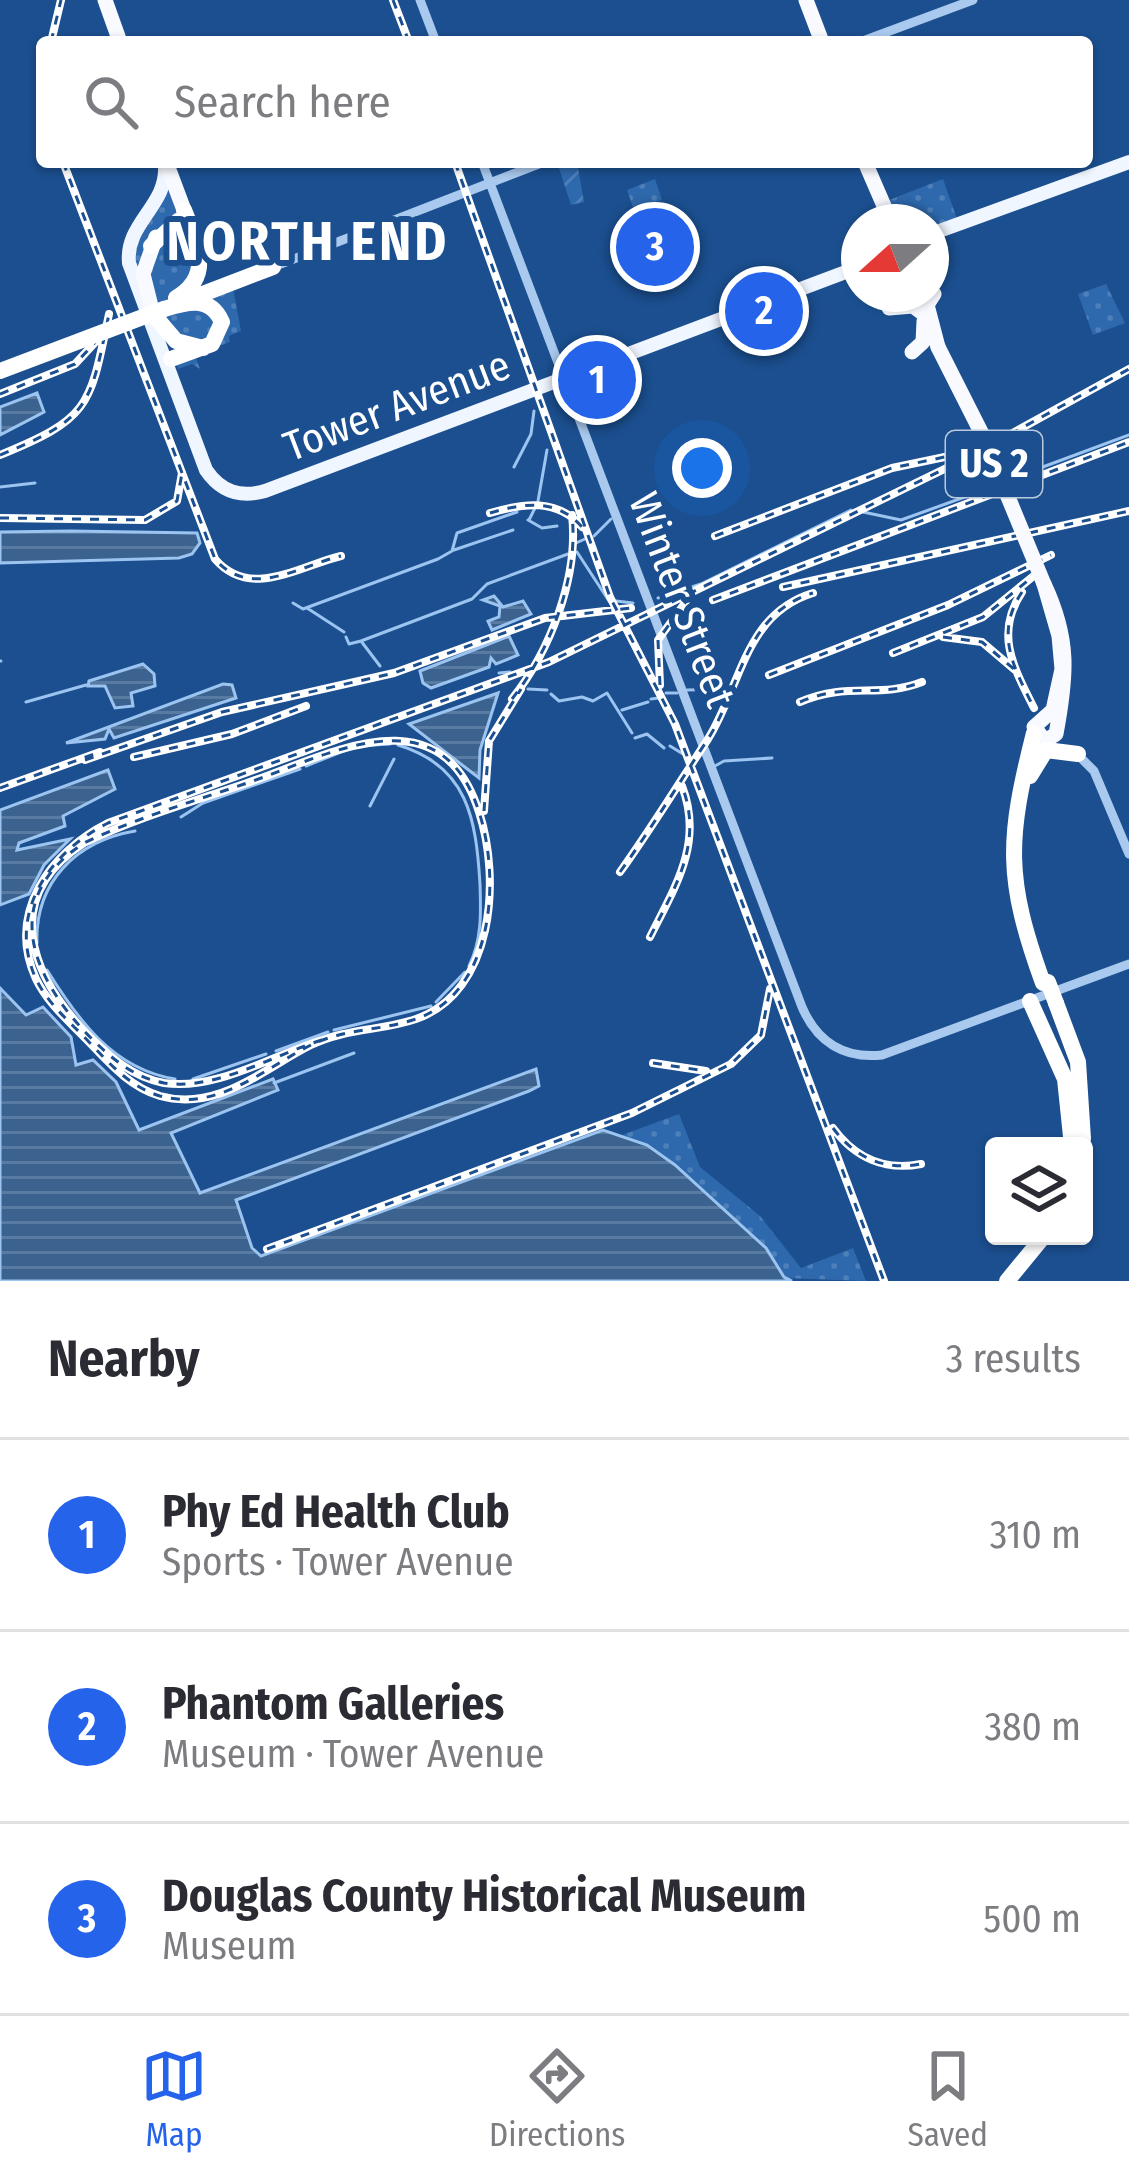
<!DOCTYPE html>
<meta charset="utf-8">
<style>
body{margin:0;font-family:"Fira Sans Condensed",sans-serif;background:#f7f7f7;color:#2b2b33}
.controls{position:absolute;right:36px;bottom:36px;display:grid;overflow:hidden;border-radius:12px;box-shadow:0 3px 9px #0004}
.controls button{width:108px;height:108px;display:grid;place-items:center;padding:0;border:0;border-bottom:3px solid #e1e1e2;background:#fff;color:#2b2b33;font:60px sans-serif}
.compass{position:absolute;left:841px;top:204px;width:108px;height:108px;border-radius:50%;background:#fff;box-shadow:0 3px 9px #0004;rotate:249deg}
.you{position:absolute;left:702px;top:468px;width:42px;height:42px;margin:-30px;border:9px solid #fff;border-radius:50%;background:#1a73e8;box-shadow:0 0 0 18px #1a73e833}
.badge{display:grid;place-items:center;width:78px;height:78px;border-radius:50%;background:#2563eb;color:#fff;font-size:39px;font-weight:700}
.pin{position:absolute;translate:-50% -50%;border:6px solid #fff;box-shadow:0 3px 12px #0006}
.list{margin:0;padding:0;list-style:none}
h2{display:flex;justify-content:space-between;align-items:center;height:156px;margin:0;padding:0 48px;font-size:51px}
h2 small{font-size:39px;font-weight:400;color:#7c7c81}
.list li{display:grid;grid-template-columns:78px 1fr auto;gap:36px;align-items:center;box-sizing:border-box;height:192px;padding:0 48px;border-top:3px solid #e1e1e2}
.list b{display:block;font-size:45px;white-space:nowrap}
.list p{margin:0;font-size:39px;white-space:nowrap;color:#7c7c81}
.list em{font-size:39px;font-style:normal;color:#7c7c81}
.icon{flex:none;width:66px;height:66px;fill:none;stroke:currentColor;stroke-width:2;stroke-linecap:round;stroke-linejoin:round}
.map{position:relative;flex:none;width:1129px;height:1281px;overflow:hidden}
.search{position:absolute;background:#fff;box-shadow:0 3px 9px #0004;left:36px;right:36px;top:36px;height:132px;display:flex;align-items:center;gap:30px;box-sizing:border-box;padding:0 42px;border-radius:12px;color:#7c7c81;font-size:45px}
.sheet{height:732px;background:#fff}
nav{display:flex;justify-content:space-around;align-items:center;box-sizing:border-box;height:168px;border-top:3px solid #e1e1e2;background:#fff;font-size:33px;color:#7c7c81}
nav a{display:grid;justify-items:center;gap:6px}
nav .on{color:#2563eb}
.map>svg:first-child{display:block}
.grass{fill:url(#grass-dots)}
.garden{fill:url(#garden-furrows)}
.water{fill:url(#water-rules);stroke:#9cc4f0;stroke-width:3}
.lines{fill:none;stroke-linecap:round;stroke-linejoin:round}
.stream{stroke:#9cc4f0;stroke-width:3}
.tertiary{stroke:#a9c9ee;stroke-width:9}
.primary{stroke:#f0f6ff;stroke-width:14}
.trunk{stroke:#f8faff;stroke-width:15}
.motorway{stroke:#fff;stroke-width:16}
.rail-casing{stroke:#fff;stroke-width:8}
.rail{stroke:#1b4f8f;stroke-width:3;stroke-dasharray:9;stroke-linecap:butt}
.trunk-bridge{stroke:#f8faff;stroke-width:15}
.motorway-bridge{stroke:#fff;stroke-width:16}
.labels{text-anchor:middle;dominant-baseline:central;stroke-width:12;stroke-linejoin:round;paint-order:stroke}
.shield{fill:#1b4f8f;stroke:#bbcadd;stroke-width:3}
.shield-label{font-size:39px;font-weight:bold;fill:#fff}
.street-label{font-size:42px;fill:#fff;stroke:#1b4f8f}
.district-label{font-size:54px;font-weight:bold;letter-spacing:3px;fill:#fff;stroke:#1b4f8f}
</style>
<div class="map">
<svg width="1129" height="1281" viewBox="0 0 1129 1281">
<defs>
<pattern id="grass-dots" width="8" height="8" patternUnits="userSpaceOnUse" patternTransform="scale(3)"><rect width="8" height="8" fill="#2e69ad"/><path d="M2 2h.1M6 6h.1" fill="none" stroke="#4d80b9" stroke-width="1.8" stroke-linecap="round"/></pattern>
<pattern id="garden-furrows" width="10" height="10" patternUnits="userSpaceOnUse" patternTransform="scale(3)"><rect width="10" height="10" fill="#2e69ad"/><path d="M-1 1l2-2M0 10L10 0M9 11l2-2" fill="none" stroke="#4d80b9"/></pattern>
<pattern id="water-rules" width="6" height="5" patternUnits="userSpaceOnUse" patternTransform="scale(3)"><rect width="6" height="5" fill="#3c6290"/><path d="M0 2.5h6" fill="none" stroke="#597aa1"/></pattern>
</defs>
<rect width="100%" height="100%" fill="#1b4f8f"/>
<path class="grass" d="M 169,176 L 181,210 L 141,271 L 130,252 Z
M 655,179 L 662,200 L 634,210 L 627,190 Z
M 943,179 L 957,219 L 931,232 L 931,222 L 896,221 L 889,200 Z
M 185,223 L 195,279 L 213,310 L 215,339 L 182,342 L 147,288 L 148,259 Z
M 1106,284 L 1125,323 L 1093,335 L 1078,294 Z
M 233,288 L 241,331 L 229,336 L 230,342 L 195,355 L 200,369 L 192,364 L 178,369 L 176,362 L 219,338 L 204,301 Z
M 679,1114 L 700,1167 L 760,1216 L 801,1268 L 853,1248 L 866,1281 L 785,1278 C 772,1252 755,1243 734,1223 C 697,1189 671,1155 622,1135 Z"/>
<path class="garden" d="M 557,162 L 577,162 L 584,202 L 571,205 Z"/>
<path class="water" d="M 37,393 L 44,412 L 0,435 L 0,407 Z
M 70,531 L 197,533 L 200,543 L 192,554 L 179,558 L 0,563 L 0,532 Z
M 494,596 L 503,607 L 523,601 L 531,614 L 492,630 L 488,621 L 499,617 L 500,606 L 483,600 Z
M 509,636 L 518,655 L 496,664 L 491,658 L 489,667 L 431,688 L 423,683 L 420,671 Z
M 143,664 L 154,674 L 155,686 L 131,693 L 133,706 L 115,708 L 105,686 L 88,686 L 89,681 Z
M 223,684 L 232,685 L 236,698 L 114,738 L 109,729 L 105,739 L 66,743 Z
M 498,693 L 480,750 L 479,778 L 409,724 Z
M 108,770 L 115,789 L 63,816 L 65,826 L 19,843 L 17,850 L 70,839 L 44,865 L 29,894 L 0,905 L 0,810 Z
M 0,988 L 26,1015 L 43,1007 L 71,1037 L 76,1065 L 93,1060 L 116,1082 L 139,1130 L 273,1079 L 278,1090 L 171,1133 L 200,1193 L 536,1069 L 539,1086 L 529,1091 L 236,1200 L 252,1248 L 261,1256 L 603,1130 L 647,1145 L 675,1165 L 766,1248 L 784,1277 L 792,1281 L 0,1281 Z"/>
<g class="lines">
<path class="stream" d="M 514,467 L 531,434 L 534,411
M 1040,468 L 1129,435
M 1006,481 L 1035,463
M 0,487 L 35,483
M 538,501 L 547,450
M 863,512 L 901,520 L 998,485
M 528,520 L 542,528 L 557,526
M 529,520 L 536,506
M 594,536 L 611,519
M 576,543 L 585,539
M 454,550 L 513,530
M 577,552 L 609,601
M 658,598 L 701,584 L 851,510
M 616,601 L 633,603
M 293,603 L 303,609 L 438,559 L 452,551 L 457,533 L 517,512
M 307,608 L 344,632
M 346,637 L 349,644 L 361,641 L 380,666
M 361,641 L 472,599 L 487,584 L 568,554
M 0,661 L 1,661
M 499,673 L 510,672
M 528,689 L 547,690
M 687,690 L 728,689
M 666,693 L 677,693
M 551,694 L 559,701 L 582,697 L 593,701 L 607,693 L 632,733
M 651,699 L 659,698
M 26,702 L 86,685
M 622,710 L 648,702
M 635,738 L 647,734 L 664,748
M 398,745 C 468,766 476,819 480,884 C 481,913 482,939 469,966
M 670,746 L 683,754
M 306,766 L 356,746 L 390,744
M 715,766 L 724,761 L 772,758
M 370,806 L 394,759
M 181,817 L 203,803 L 300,769
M 37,943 C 35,882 76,841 135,831
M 38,955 L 39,957
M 47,970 C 78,1020 113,1069 175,1079
M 436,1002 L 465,972
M 334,1030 L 431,1006
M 276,1051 L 328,1032
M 193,1079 L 266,1054
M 274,1083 L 354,1053"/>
<path class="tertiary" d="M 420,0 L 436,42
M 860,42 L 973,0
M 482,162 L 802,1007 C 817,1042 844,1059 882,1055 L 1129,964
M 273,267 L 544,162
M 1077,754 L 1094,771 L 1129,854"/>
<path class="primary" d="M 165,167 C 167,206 125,223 129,263 L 206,470 C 221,492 240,498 265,491 L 859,267
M 931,234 L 1129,162"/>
<path class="trunk" d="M 105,0 L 120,42
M 806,0 L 822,42
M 166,162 L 184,210
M 865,162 L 891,222
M 934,294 L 927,305 L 938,347
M 889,308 L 913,306 L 921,312
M 153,314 L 143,274 L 156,237
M 912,352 L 923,342 L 924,321
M 1044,584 C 1070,639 1067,675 1056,734 L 1045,741 L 1034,727 L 1053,710 L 1062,669 L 1059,636 Z"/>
<path class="motorway" d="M 151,246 L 178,221 L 191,230
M 176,298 C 214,276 197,243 184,210
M 187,300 L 273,267
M 164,309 C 187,302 210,295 222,322 L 212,344 L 171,359
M 153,314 L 176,341 L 203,348
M 1034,733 C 1007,840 1005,878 1043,983
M 1030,776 L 1046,750 L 1078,754
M 1030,1001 L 1065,1079 L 1072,1146
M 1056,1003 L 1078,1062 L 1083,1139
M 1007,1281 L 1044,1236"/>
<g class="rail-casing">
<path id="rail" d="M 393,0 L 409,42
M 51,42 L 61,0
M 42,84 L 42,111
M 63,162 L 215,559 C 250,600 299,566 341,556
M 455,162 L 610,597 L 675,724 L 884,1281
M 0,394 L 75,364 L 101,336
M 0,455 C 91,418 90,406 109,314
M 490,513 C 524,503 557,498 582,527
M 0,518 L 145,520 L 177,501 L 182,473
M 715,536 L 892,468 L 959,454
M 783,587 L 1129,511
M 1022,592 C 994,634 1014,668 1034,708
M 713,600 L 1129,442
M 943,637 L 982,642 L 1015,670
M 893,653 L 983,617 L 1041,570
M 769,675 L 948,605 L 1051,555
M 660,685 L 658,640 L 687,600
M 512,699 C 550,651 579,577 572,515
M 800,702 C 849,681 878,699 922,682
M 134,757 L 232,734 L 306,706
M 85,760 L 222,712 L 394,673 L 545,618 L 631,608
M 0,788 L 100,752
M 484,811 L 489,741 L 521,689
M 620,872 C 651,829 679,783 708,739 C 741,687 744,614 813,593
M 650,937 C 675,887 704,843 682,786
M 322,1040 C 273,1055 216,1091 164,1083 C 132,1077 110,1057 88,1035 C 30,975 0,898 84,843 C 136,818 192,802 247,783 C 325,757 440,689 479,812 C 501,879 494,992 416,1019 C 381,1031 346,1028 311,1045 C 263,1069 218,1112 160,1096 C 130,1087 110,1064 89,1042 C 70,1022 48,1004 36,979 C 6,913 50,852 108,823 L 549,662 L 967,458 L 1129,369
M 653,1063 L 706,1071
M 833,1128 C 855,1158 885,1171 921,1164
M 267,1249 L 632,1113 L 731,1064 L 761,1035 L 770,989"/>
</g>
<use href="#rail" class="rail"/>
<path class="trunk-bridge" d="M 938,347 L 982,434 L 1044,584"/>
<path class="motorway-bridge" d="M 0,371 L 164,309
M 1048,982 L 1056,1003"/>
</g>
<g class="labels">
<rect class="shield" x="946" y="431" width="96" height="66" rx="9"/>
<g class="shield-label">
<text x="994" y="464">US 2</text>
</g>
<g class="street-label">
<text transform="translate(397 406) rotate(-21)">Tower Avenue</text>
<text transform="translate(682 600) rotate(69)">Winter Street</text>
</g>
<g class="district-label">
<text x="308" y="242">NORTH END</text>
</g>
</g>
</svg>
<div class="controls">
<button><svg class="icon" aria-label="layers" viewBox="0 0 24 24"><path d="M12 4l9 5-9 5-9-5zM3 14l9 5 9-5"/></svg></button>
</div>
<svg class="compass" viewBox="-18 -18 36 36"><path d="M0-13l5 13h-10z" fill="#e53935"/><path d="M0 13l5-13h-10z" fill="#7c7c81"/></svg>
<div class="you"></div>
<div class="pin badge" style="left:597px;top:380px">1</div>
<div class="pin badge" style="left:764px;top:311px">2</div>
<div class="pin badge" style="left:655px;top:247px">3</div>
<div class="search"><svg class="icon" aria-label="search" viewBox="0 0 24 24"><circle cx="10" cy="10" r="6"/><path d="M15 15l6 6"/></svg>Search here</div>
</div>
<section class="sheet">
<h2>Nearby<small>3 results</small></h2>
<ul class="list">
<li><span class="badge">1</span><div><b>Phy Ed Health Club</b><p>Sports · Tower Avenue</p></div><em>310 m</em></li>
<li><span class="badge">2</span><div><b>Phantom Galleries</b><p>Museum · Tower Avenue</p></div><em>380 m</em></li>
<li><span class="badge">3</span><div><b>Douglas County Historical Museum</b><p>Museum</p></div><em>500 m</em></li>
</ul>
</section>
<nav>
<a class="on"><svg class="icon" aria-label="map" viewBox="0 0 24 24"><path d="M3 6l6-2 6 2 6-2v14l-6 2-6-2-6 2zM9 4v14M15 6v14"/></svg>Map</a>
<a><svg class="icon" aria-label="directions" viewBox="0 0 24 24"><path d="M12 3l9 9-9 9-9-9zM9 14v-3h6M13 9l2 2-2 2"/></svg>Directions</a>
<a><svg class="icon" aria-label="saved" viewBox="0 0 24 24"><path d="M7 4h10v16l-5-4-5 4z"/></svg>Saved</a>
</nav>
